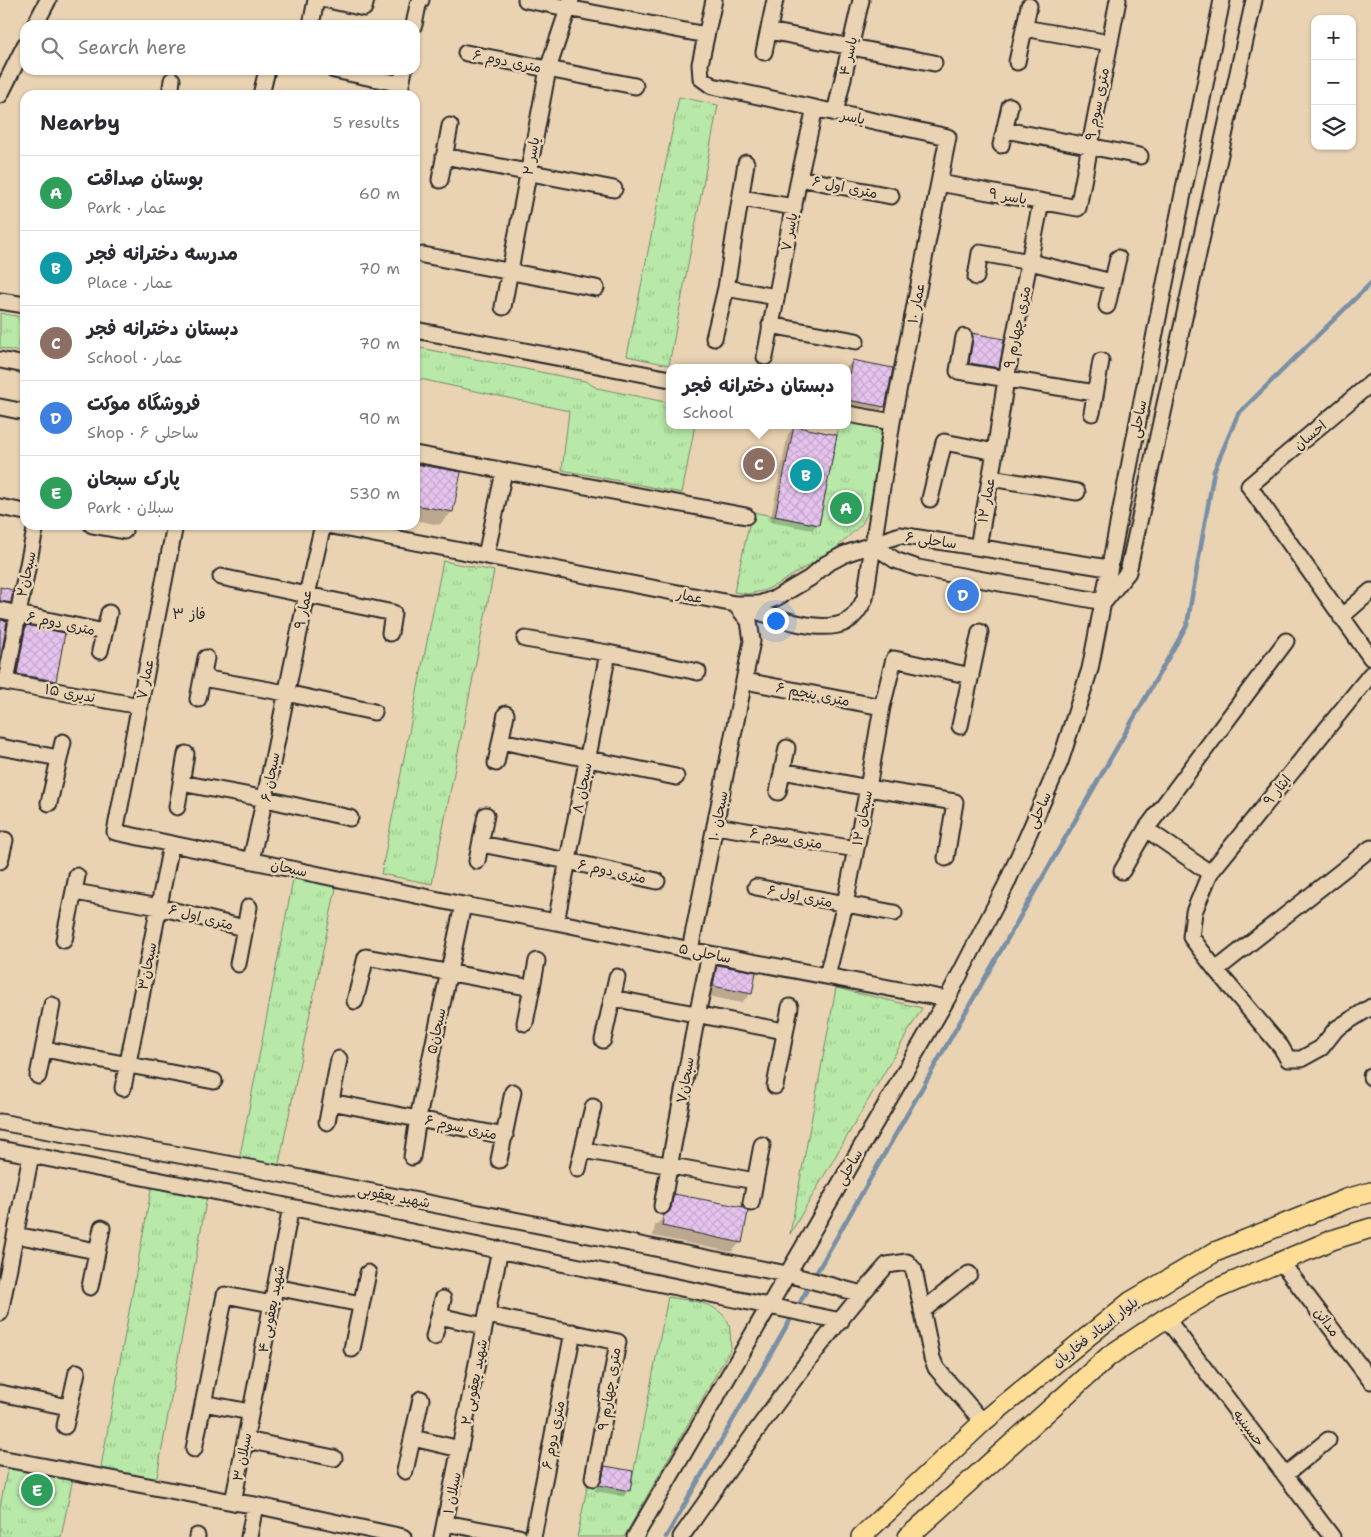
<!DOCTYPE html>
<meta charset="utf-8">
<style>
body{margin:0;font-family:"Shantell Sans","Playpen Sans Arabic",sans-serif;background:#f7f7f7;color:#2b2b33}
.controls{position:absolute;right:15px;top:15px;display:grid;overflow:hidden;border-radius:10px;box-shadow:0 1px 4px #0004}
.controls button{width:45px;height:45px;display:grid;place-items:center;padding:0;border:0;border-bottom:1px solid #e1e1e2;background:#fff;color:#2b2b33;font:25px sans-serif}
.you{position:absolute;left:775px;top:620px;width:18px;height:18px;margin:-12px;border:4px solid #fff;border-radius:50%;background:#1a73e8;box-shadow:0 0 0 8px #1a73e833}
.badge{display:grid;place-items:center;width:32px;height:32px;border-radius:50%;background:#7c3aed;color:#fff;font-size:16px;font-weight:700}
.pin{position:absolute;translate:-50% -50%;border:2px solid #fff;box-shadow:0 1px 5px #0006}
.popup{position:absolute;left:666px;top:364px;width:185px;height:65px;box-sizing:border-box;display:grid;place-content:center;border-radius:10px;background:#fff;filter:drop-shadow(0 1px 4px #0005);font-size:16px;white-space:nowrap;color:#7c7c81}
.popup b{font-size:19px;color:#2b2b33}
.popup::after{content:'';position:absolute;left:50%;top:100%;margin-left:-10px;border:10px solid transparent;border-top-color:#fff}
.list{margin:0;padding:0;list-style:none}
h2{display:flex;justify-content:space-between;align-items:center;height:65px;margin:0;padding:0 20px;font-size:21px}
h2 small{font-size:16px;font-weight:400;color:#7c7c81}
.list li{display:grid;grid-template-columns:32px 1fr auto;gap:15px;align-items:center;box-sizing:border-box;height:75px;padding:0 20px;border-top:1px solid #e1e1e2}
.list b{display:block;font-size:19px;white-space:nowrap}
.list p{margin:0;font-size:16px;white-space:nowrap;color:#7c7c81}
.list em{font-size:16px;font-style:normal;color:#7c7c81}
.icon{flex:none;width:28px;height:28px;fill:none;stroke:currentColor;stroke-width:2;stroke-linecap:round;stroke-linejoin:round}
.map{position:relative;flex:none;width:1371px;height:1537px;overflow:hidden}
.search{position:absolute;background:#fff;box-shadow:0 1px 4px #0004;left:20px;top:20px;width:400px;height:55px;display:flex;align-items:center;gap:12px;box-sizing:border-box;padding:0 18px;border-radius:15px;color:#7c7c81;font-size:19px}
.panel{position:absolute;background:#fff;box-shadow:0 1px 4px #0004;left:20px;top:90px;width:400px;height:440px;border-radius:15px}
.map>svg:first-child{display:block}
.grass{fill:url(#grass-tufts);stroke:#728a6a}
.shadow{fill:#0003}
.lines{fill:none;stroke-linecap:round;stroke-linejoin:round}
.stream{stroke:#798fa5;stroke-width:4.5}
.building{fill:url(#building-cross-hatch);stroke:#2b2b2b}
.minor-casing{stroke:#2b2b2b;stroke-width:19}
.major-casing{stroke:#2b2b2b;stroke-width:22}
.minor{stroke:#ead3b3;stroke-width:15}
.major{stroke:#fede96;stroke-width:19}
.labels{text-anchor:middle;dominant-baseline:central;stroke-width:5;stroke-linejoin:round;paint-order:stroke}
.street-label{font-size:14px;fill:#2b2b2b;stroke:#ead3b3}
.neighbourhood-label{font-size:15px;fill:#2b2b2b;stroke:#ead3b3}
</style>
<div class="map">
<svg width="1371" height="1537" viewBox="0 0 1371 1537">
<defs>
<pattern id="grass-tufts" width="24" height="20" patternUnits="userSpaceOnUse" patternTransform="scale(1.25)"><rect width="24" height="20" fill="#b8e9a8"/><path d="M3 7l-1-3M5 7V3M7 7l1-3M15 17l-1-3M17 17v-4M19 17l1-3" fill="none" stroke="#9ec891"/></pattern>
<pattern id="building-cross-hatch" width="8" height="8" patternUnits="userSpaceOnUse" patternTransform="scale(1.25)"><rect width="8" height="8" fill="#e6c3ee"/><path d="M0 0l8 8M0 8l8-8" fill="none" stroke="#c5a8cc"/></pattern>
</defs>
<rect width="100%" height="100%" fill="#ead3b3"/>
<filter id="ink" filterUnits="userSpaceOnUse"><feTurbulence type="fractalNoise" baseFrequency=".02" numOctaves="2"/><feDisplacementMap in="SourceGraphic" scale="10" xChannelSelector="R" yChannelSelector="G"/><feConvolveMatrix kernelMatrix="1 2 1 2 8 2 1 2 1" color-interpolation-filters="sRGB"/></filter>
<g filter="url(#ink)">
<path class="grass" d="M 679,97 L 718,105 L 669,365 L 627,356 Z
M 0,313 L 25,318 L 25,353 L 0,348 Z
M 415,347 L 585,381 L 597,388 L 670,403 L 670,425 L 695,425 L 682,493 L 562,470 L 569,411 L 415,378 Z
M 848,421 L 886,428 L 872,504 L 862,524 L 836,548 L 780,583 L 763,591 L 747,594 L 734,592 L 752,512 L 819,525 L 839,425 L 848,425 Z
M 443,561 L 494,571 L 432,884 L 381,874 Z
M 295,869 L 338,878 L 277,1173 L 238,1166 Z
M 836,988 L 922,1008 L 790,1234 Z
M 153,1179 L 208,1190 L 155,1488 L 99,1478 Z
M 668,1297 C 689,1301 720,1301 729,1325 C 731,1331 730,1341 731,1348 L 624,1537 L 577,1537 L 588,1483 L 630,1490 Z
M 9,1460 L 74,1473 L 61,1537 L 0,1537 L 0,1507 Z"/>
<path class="shadow" d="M 973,334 L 997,367 L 995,370 L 967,366 L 971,342 L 970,337 Z
M 852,362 L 884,407 L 874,417 L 848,411 L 848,368 L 846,368 Z
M 794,428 L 818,524 L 812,530 L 770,522 L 788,434 Z
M 415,465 L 452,512 L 439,525 L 415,520 Z
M 26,626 L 64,634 L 55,681 L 45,691 L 8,684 L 16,636 Z
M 718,966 L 751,993 L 741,1003 L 704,995 L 708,976 Z
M 674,1195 L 741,1242 L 731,1252 L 653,1236 L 655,1226 L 662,1219 L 664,1205 Z
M 605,1468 L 629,1490 L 623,1496 L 594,1491 L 596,1488 L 599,1474 Z"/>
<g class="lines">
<path class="stream" d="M 814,1277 L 1187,625 L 1214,471 L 1238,414 L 1371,283
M 797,1308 L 810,1284
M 666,1537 L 793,1315"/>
</g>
<path class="building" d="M 972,333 L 1004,339 L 999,368 L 969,363 L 973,339 Z
M 852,360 L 893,368 L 885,407 L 848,400 L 848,380 Z
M 794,426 L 837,435 L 819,525 L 775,516 Z
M 415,464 L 461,472 L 453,512 L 415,505 Z
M 0,587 L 13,590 L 11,603 L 0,601 Z
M 0,620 L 7,621 L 0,662 Z
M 26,625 L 65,633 L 56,681 L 17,674 Z
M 717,965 L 756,972 L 752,994 L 713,986 Z
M 674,1194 L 743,1207 L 748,1212 L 742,1243 L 662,1226 L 664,1215 L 669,1212 L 671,1208 Z
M 605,1466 L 633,1471 L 630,1491 L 598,1485 L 602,1480 Z"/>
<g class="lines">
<g class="minor-casing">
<path id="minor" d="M 328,0 L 364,8 L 366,0
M 526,0 L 706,35
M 714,0 L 700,64 L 701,78 L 712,86 L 948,137 L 892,422 L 865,598 C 861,607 855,617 846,622 C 819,636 763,613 735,604
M 35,25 L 48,0
M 311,25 L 316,0
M 414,25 L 418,5 L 421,0
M 1024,28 L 1110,43
M 769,31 L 934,63
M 764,52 L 775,0
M 466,53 L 635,86
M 1017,62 L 1029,6
M 334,70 L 401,84
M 0,95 L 25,45
M 170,95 L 172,80
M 261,95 L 267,70
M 399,95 L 404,70
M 835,113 L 861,0
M 1005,130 L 1140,156
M 1001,145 L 1010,106
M 444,156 L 614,189
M 799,178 L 891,196
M 440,180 L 450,126
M 939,183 L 1078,208 L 1118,0
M 741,198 L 794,207
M 423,255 L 596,288
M 976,277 L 980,253 L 1030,262 L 1112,282
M 726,288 L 776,297
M 0,301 L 25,305
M 1107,306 L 1118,258
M 503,307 L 548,69 L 571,0
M 770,325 L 856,341
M 415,330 L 670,379
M 964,337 L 958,371 L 1095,393
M 714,338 L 726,288 L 746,163
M 765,357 L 799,178 L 815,108
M 0,360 L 25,365
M 1371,383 L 1249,486 L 1371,658
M 0,407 L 25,412
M 1092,413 L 1101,361
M 848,414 L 892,422
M 415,454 L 746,516
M 990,478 L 1077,492
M 930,499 L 944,442 L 995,452
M 0,507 L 25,512
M 92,525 L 124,531
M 175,525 L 115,832 L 463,905 L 556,922 L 710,954 L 947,999
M 327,525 L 735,604 L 759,604 L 776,598 L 810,578 L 826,564 L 845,554 L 900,535 L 1108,568
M 873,545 L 895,560 L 918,568 L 1104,602 L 1128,572 L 1254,0
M 978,547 L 995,452 L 1006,379 L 1041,202
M 486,555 L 504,472
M 221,577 L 393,613 L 390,633
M 0,610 L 104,632
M 1341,617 L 1371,591
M 525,639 L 608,653 L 698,672
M 100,651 L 109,613
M 1371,674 L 1210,873 L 1194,912 L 1191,937 L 1216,970 L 1281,1047 L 1288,1059 L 1301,1059 L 1321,1048 L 1336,1029 L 1371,1007
M 202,678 L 286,693 L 374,712
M 0,681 L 140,706
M 745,681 L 882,707
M 6,682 L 18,614 L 36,525
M 198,699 L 206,658
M 960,726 L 980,632
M 501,741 L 676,777
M 0,747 L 59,758
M 496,763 L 506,714
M 783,771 L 868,788 L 955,802 L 946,858
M 181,783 L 266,799 L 350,818
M 778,792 L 787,748
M 49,803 L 63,742
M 177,807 L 186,754
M 716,826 L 856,849
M 1146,829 L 1210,873
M 481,844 L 568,861 L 657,881
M 251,860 C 277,749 296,636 323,525
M 0,861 L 5,840
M 477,861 L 486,815
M 1122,871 L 1146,829 L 1286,641
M 756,887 L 894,913
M 75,892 L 159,907 L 244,928
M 556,922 L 608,653
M 64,940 L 77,876
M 690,950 L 752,641 L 749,621 L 735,604
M 238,964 L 249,907
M 1216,970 L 1371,848
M 827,976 L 845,904 L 868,788 L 882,707 L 894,659 L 971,676
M 612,998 L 784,1031
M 355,1001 L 366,957 L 532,988
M 525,1023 L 537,961
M 603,1040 L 617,977
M 44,1049 L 214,1081
M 38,1076 L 52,1005
M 1371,1077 L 1371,1076
M 775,1086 L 790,1007
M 123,1088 L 171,845
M 331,1102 L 505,1136
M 0,1122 L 255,1169 L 787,1274 L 862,1294
M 327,1122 L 339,1059
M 0,1149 L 208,1190 L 841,1321
M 583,1150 L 755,1181
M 412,1157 L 418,1118 L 463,905
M 499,1160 L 513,1092
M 578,1169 L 593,1107
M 751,1203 L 762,1145
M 662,1206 L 697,1015 L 710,954
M 16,1235 L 96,1251
M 1282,1263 L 1371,1381
M 90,1287 L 102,1228
M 275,1287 L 361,1304
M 922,1311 L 969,1274
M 0,1313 L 31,1155
M 487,1315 L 618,1342 L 593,1478
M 439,1316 L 484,1326
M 1166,1318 L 1332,1537
M 434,1337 L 443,1299
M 352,1349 L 368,1273
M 0,1393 L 68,1407
M 203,1403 L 250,1412
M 65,1426 L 77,1372
M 413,1438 L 460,1449
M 246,1440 L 334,1458
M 194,1449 L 225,1295 L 272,1304
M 0,1458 L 233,1502 L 255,1505 L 403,1537
M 405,1471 L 421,1399
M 1285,1475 L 1328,1440
M 233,1502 L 291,1207
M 445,1523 L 519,1537
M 197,1537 L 197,1536
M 249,1537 L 255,1505
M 442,1537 L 500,1249
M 533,1537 L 573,1332
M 635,1537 L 947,999 L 1006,885 L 1060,762 L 1090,669 L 1157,323 L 1222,0
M 681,1537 C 747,1444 811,1350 887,1265 L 907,1262 L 914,1270 L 932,1358 L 936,1368 L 983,1422"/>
</g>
<g class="major-casing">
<path id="major" d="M 861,1537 L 983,1422 L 1130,1302 L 1215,1252 L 1346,1199 L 1371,1192
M 908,1537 L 1109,1356 L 1166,1318 L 1214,1290 L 1332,1240 L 1371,1228"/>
</g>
<use href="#minor" class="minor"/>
<use href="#major" class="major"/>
</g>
</g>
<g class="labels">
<g class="street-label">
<text transform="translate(848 56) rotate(-77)">یاسر ۴</text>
<text transform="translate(507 61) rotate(11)">۶ متری دوم</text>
<text transform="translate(1097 104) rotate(-79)">۹ متری سوم</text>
<text transform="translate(853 117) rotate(12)">یاسر</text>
<text transform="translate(531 156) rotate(-79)">یاسر ۲</text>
<text transform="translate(845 187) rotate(11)">۶ متری اول</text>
<text transform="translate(1008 196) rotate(10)">یاسر ۹</text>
<text transform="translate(789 232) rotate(-79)">یاسر ۷</text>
<text transform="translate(916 303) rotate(-79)">عمار ۱۰</text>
<text transform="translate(1017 327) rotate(-78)">۹ متری چهارم</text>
<text transform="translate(1138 419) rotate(-79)">ساحلی</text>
<text transform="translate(1310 435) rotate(-40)">احسان</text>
<text transform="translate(986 500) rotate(-80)">عمار ۱۲</text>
<text transform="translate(931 540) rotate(8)">ساحلی ۶</text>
<text transform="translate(26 574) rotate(-78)">سبحان۲</text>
<text transform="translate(690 596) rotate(11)">عمار</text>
<text transform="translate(303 609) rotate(-78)">عمار ۹</text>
<text transform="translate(61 623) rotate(12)">۶ متری دوم</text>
<text transform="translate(145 679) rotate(-79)">عمار ۷</text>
<text transform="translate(70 693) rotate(10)">ندیری ۱۵</text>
<text transform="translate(813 694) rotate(11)">۶ متری پنجم</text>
<text transform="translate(270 777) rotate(-79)">سبحان ۶</text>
<text transform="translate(582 788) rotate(-79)">سبحان ۸</text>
<text transform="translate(1277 790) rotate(-51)">ایثار ۹</text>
<text transform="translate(1039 810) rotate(-66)">ساحلی</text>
<text transform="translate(718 816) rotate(-79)">سبحان ۱۰</text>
<text transform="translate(862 818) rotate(-79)">سبحان ۱۲</text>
<text transform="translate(786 838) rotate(9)">۶ متری سوم</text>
<text transform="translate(289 868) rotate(12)">سبحان</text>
<text transform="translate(612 871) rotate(12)">۶ متری دوم</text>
<text transform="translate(800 896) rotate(11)">۶ متری اول</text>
<text transform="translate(201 917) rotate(14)">۶ متری اول</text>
<text transform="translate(705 953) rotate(11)">ساحلی ۵</text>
<text transform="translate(147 966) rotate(-79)">سبحان۳</text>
<text transform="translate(436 1031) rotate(-78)">سبحان۵</text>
<text transform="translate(685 1080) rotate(-80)">سبحان۷</text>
<text transform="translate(461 1127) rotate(12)">۶ متری سوم</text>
<text transform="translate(849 1167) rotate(-60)">ساحلی</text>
<text transform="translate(394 1196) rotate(11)">شهید یعقوبی</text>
<text transform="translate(271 1309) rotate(-79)">شهید یعقوبی ۴</text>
<text transform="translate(1327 1322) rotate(53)">مدائن</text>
<text transform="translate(1095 1332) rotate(-38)">بلوار استاد فخاریان</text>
<text transform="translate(474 1382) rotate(-79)">شهید یعقوبی ۲</text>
<text transform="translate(609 1389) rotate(-81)">۹ متری چهارم</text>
<text transform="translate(1249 1428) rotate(53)">حسینیه</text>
<text transform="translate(553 1435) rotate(-79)">۶ متری دوم</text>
<text transform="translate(242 1457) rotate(-79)">سبلان ۳</text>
<text transform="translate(452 1493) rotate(-79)">سبلان ۱</text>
</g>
<g class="neighbourhood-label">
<text x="189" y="614">فاز ۳</text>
</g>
</g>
</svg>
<div class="controls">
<button>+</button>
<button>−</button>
<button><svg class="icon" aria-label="layers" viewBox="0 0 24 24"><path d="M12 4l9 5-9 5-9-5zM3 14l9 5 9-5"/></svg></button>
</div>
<div class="you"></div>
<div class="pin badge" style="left:846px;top:508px;background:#2e9e5b">A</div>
<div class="pin badge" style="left:806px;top:475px;background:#0f9aa8">B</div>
<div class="pin badge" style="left:759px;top:464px;background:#8d6e63">C</div>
<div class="popup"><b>دبستان دخترانه فجر</b>School</div>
<div class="pin badge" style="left:963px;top:595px;background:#3f7fe0">D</div>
<div class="pin badge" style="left:37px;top:1490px;background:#2e9e5b">E</div>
<div class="search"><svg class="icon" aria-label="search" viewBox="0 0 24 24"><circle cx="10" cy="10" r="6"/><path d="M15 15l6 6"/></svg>Search here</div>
<section class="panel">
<h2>Nearby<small>5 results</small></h2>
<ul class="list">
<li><span class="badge" style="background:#2e9e5b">A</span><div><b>بوستان صداقت</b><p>Park · عمار</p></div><em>60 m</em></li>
<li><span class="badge" style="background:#0f9aa8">B</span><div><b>مدرسه دخترانه فجر</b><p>Place · عمار</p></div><em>70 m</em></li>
<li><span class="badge" style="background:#8d6e63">C</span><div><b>دبستان دخترانه فجر</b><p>School · عمار</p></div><em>70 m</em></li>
<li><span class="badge" style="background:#3f7fe0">D</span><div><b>فروشگاه موکت</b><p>Shop · ساحلی ۶</p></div><em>90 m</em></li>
<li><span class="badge" style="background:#2e9e5b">E</span><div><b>پارک سبحان</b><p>Park · سبلان</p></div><em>530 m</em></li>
</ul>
</section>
</div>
